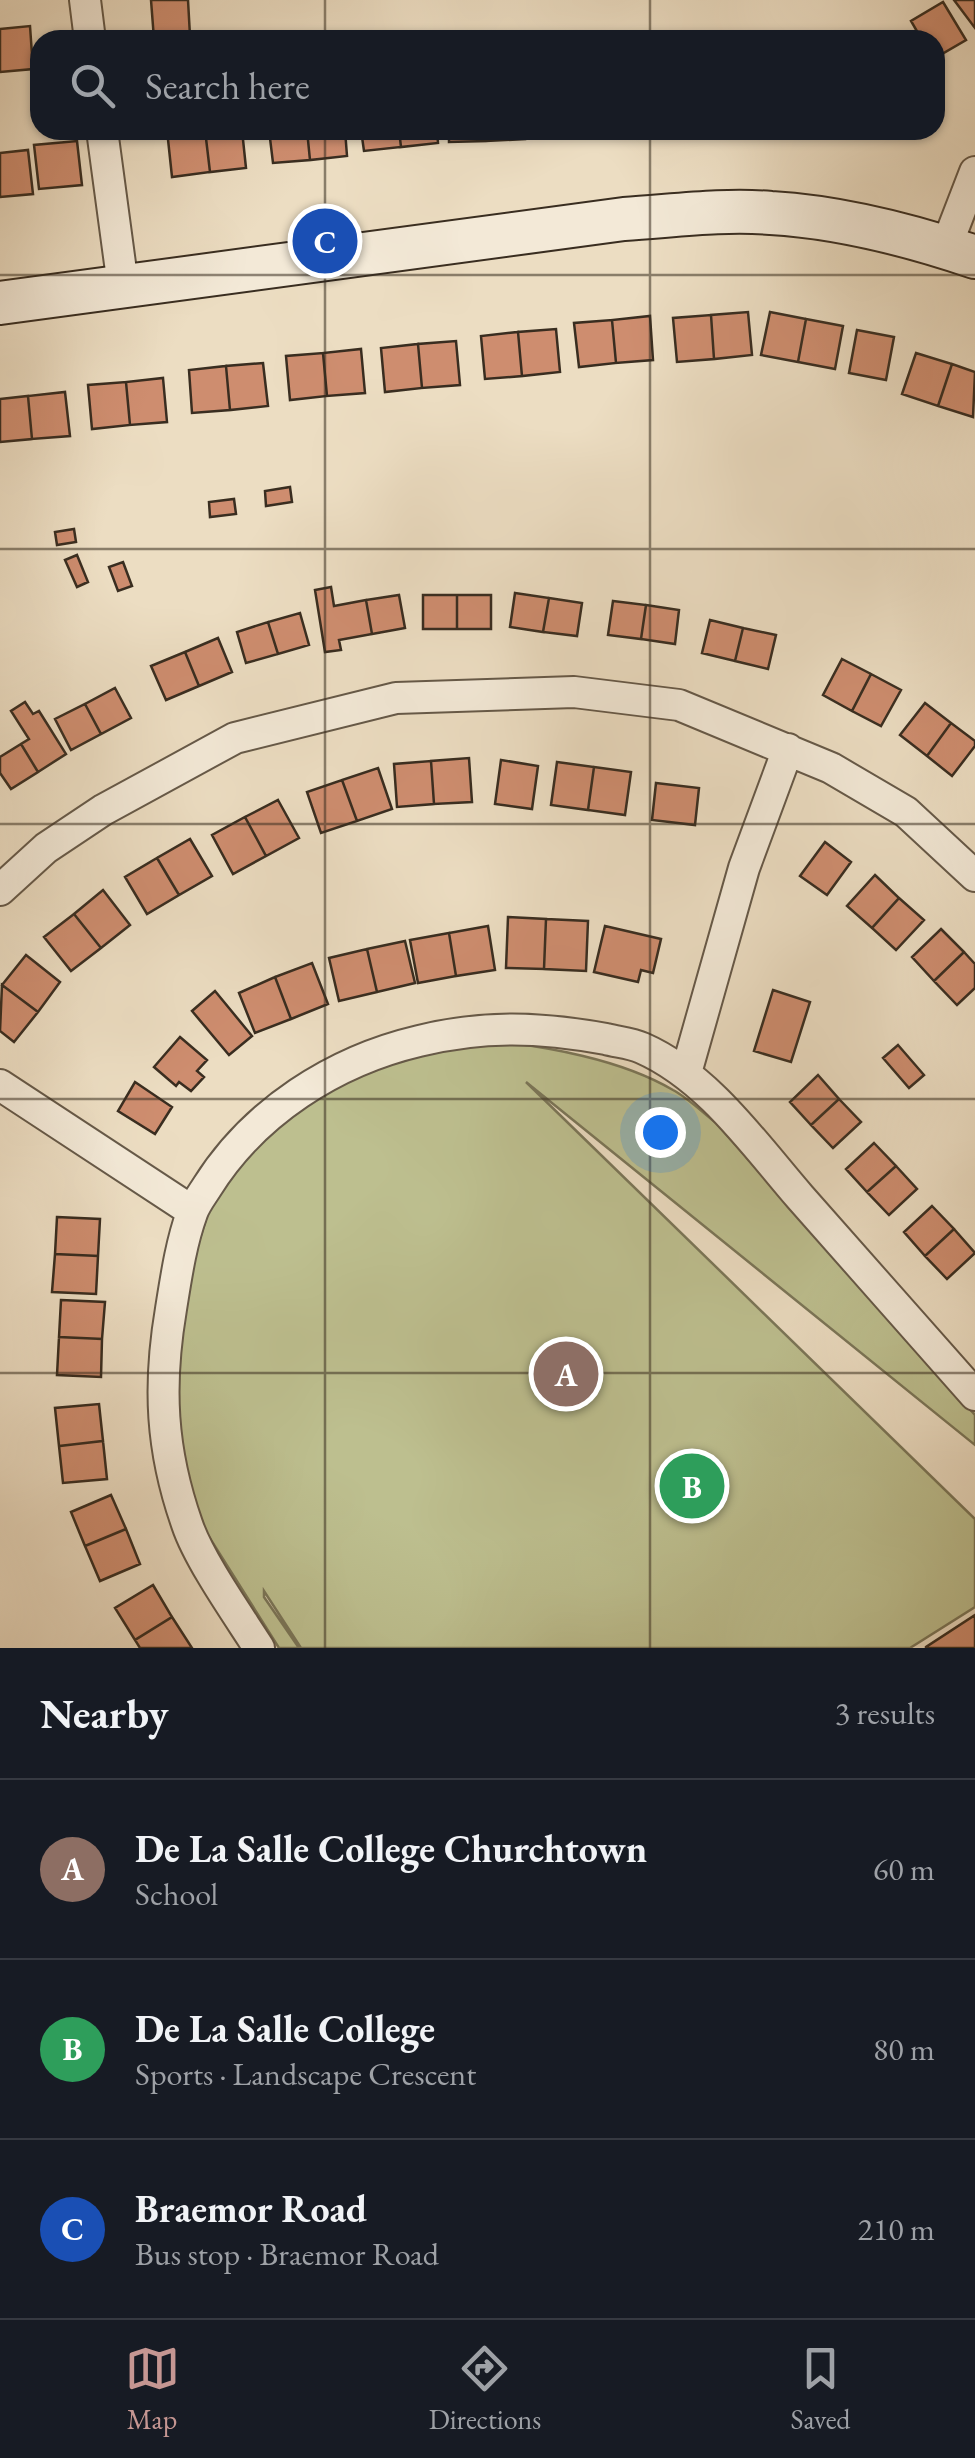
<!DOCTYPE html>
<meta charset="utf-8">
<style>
body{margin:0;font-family:"EB Garamond",serif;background:#20242c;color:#f1f3f6}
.you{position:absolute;left:660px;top:1132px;width:35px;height:35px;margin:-25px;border:8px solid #fff;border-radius:50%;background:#1a73e8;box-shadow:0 0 0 15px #1a73e833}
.badge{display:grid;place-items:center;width:65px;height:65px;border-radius:50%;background:#c59692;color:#fff;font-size:32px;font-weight:700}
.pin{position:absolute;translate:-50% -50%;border:5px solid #fff;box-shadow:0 2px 10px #0006}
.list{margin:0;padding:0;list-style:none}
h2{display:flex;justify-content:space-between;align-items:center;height:130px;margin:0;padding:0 40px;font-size:42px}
h2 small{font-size:32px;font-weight:400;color:#9ea1a6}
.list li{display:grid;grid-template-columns:65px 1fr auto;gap:30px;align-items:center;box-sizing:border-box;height:180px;padding:0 40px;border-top:2px solid #363941}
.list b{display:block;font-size:38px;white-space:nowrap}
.list p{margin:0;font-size:32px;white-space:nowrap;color:#9ea1a6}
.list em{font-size:32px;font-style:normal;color:#9ea1a6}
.icon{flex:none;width:55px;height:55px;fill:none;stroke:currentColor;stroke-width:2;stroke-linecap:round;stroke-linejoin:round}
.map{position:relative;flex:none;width:975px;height:1648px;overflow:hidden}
.search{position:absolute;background:#171b24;box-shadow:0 2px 8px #0004;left:30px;right:30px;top:30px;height:110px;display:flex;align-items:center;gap:25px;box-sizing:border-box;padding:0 35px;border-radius:30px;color:#9ea1a6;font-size:38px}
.sheet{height:670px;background:#171b24}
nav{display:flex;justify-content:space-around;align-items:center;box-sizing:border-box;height:140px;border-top:2px solid #363941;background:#171b24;font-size:28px;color:#9ea1a6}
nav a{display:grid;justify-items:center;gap:5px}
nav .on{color:#c59692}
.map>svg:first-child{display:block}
.green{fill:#bdbf8f;stroke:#7b7658;stroke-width:2.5}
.building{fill:#ce8d6f;stroke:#392d20;stroke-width:2.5}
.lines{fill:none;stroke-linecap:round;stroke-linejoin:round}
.street-casing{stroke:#665948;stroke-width:34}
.secondary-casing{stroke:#392d20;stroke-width:46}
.street{stroke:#f3e9d7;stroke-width:30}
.secondary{stroke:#f3e9d7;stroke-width:42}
.grid{fill:none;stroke:#392d20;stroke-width:2.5;stroke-opacity:0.55}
</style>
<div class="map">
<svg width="975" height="1648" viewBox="0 0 975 1648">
<rect width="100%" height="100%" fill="#ecddc2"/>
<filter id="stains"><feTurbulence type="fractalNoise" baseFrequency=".002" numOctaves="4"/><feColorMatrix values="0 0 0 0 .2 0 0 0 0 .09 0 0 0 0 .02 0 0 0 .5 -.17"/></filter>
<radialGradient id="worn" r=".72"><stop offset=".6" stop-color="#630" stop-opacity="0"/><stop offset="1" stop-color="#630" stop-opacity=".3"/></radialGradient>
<path class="green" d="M 487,1040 C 548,1047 620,1059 673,1090 C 688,1098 702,1112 716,1123 L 975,1415 L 975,1445 L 526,1082 L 975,1519 L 975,1607 L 910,1648 L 301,1648 L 264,1591 L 264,1597 L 299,1648 L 279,1648 L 194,1513 L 176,1454 L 173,1385 L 189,1273 L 208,1213 L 227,1181 L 260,1139 L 296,1110 L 361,1074 L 409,1058 Z"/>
<path class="building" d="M 151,0 L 188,0 L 190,36 L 154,39 Z
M 954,0 L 975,0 L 975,28 Z
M 943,2 L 966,40 L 935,58 L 935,40 L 922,40 L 911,21 Z
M 30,26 L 33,69 L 0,72 L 0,29 Z
M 167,130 L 205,130 L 210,172 L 172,177 Z
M 205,130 L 242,130 L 246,168 L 210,172 Z
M 269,130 L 307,130 L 310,160 L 273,163 Z
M 307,130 L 345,130 L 347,156 L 310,160 Z
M 361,130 L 399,130 L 401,147 L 364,151 Z
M 399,130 L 437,130 L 438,143 L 401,147 Z
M 449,130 L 487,130 L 487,141 L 449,142 Z
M 487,130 L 524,130 L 525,139 L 487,141 Z
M 77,141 L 82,185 L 39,189 L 34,145 Z
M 28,150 L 33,194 L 0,197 L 0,153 Z
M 748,312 L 752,355 L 714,359 L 711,315 Z
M 770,312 L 806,319 L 798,362 L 761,355 Z
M 711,315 L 714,359 L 677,362 L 673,318 Z
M 650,316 L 653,360 L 616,363 L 612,320 Z
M 806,319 L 843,326 L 835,369 L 798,362 Z
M 612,320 L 616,363 L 579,367 L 574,323 Z
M 556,329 L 560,372 L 522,376 L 518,332 Z
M 857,330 L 894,337 L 886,380 L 849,373 Z
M 518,332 L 522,376 L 485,379 L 481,336 Z
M 456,341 L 460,385 L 422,388 L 418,344 Z
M 418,344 L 422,388 L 385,392 L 381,348 Z
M 361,349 L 365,393 L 327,396 L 323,353 Z
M 323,353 L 327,396 L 290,400 L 286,356 Z
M 916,353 L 952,364 L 938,406 L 902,394 Z
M 263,363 L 268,406 L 230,410 L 226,366 Z
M 952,364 L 975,372 L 973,417 L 938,406 Z
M 226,366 L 230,410 L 192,413 L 189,370 Z
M 163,378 L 167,422 L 130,425 L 126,382 Z
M 126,382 L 130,425 L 92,429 L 88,385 Z
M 65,392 L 70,436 L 32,439 L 28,396 Z
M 28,396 L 32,439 L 0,442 L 0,399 Z
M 290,487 L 292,502 L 266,506 L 265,491 Z
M 234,499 L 236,514 L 210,517 L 209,502 Z
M 74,529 L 76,542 L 57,545 L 55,532 Z
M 77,555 L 88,582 L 77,587 L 65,560 Z
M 123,562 L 132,586 L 118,591 L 109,567 Z
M 331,587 L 334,606 L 366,600 L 372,634 L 339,640 L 341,650 L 325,652 L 315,590 Z
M 515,593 L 549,598 L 543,632 L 510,627 Z
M 399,595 L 405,628 L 372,634 L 366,600 Z
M 423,595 L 457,595 L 457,629 L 423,629 Z
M 457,595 L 491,595 L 491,629 L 457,629 Z
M 549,598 L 582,603 L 577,636 L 543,632 Z
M 613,601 L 646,605 L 641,639 L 608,635 Z
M 646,605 L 679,610 L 675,644 L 641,639 Z
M 300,613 L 309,645 L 278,654 L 268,622 Z
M 710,620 L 743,628 L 735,661 L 702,653 Z
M 268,622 L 278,654 L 246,663 L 237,632 Z
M 743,628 L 776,635 L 768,669 L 735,661 Z
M 218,638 L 232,672 L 199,686 L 185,652 Z
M 185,652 L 199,686 L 166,700 L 151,666 Z
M 842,659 L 871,674 L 852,711 L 823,695 Z
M 871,674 L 901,690 L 881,726 L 852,711 Z
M 115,688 L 131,718 L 101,734 L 85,704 Z
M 25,702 L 33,714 L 39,711 L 66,754 L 38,772 L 21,744 L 29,739 L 11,711 Z
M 925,703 L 951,723 L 927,756 L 900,735 Z
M 85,704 L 101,734 L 71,750 L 55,719 Z
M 951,723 L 975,741 L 975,746 L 952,776 L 927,756 Z
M 21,744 L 38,772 L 11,789 L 0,773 L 0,757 Z
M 469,758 L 472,802 L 434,804 L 431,761 Z
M 501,760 L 538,766 L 532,809 L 495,804 Z
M 431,761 L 434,804 L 397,807 L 394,764 Z
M 557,762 L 594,767 L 588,810 L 551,805 Z
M 594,767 L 631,772 L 625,815 L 588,810 Z
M 378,768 L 392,809 L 357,821 L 342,780 Z
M 342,780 L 357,821 L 321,833 L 307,792 Z
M 656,783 L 699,788 L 695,825 L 652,820 Z
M 278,800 L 299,838 L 266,856 L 245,817 Z
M 245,817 L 266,856 L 233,874 L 212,835 Z
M 190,839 L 212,876 L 179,895 L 157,858 Z
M 825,842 L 851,862 L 827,895 L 800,876 Z
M 157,858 L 179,895 L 147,914 L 125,877 Z
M 875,875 L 899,898 L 872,928 L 847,906 Z
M 103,890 L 130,925 L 101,948 L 74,914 Z
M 899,898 L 924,920 L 896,950 L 872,928 Z
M 74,914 L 101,948 L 71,971 L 44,937 Z
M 508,917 L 546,919 L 544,969 L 506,968 Z
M 546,919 L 588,921 L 586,971 L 544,969 Z
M 488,926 L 495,970 L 456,976 L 449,933 Z
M 605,926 L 661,939 L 653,973 L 641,970 L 638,982 L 594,972 Z
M 941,929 L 964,952 L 934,981 L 912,957 Z
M 449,933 L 456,976 L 418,983 L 410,940 Z
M 405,941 L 415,983 L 377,992 L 367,949 Z
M 367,949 L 377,992 L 339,1001 L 329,958 Z
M 964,952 L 975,964 L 975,988 L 957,1005 L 934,981 Z
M 26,955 L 60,982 L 38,1012 L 2,985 Z
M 312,963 L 328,1004 L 291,1019 L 275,977 Z
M 275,977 L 291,1019 L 255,1033 L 239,993 Z
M 2,985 L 38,1012 L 14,1042 L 0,1031 Z
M 773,990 L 810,1002 L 791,1062 L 754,1051 Z
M 215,991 L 252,1036 L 229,1055 L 192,1011 Z
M 180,1037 L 207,1060 L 197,1071 L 204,1077 L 191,1091 L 179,1082 L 176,1086 L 154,1067 Z
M 898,1045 L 924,1075 L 909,1088 L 883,1058 Z
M 818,1075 L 839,1099 L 811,1125 L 790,1102 Z
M 135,1082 L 172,1107 L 155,1134 L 118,1111 Z
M 839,1099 L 861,1122 L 833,1148 L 811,1125 Z
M 874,1143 L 896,1166 L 867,1192 L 846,1169 Z
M 896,1166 L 917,1189 L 889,1215 L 867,1192 Z
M 932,1206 L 954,1229 L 925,1256 L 904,1232 Z
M 57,1217 L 100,1219 L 98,1256 L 55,1254 Z
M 954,1229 L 975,1253 L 947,1279 L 925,1256 Z
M 55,1254 L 98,1256 L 96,1294 L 52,1292 Z
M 61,1300 L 105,1302 L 102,1339 L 59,1337 Z
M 59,1337 L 102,1339 L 101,1377 L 57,1375 Z
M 99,1404 L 103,1441 L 59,1446 L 55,1408 Z
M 103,1441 L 107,1479 L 63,1483 L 59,1446 Z
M 111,1495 L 126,1529 L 85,1546 L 71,1512 Z
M 126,1529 L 140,1564 L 100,1581 L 85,1546 Z
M 153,1585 L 172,1617 L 135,1640 L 115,1608 Z
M 975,1615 L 975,1648 L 926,1648 L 926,1647 Z
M 172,1617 L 192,1648 L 140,1648 L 135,1640 Z"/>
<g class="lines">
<g class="street-casing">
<path id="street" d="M 85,0 L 90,40
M 102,130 L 123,286
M 946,247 L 975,172
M 0,890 L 46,848 L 103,810 L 235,738 L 396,698 L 574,692 L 679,705 L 831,768 L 906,812 L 975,876
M 686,1073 L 744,868 L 788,749
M 0,1085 L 192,1211
M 259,1648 C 238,1615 199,1560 187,1524 C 161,1450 158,1386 171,1309 C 176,1278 181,1243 192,1213 C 195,1204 202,1195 207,1187 C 254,1112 334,1061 419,1041 C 484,1025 540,1027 606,1039 C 617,1042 631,1043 642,1048 C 708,1077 754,1144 800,1197 C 858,1263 917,1329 975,1395"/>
</g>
<g class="secondary-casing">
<path id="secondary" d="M 0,303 L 624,219 C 673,216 722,209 771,213 C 840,217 910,235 975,257"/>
</g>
<use href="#street" class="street"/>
<use href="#secondary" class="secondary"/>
</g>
<path class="grid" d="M 325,0 L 325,40M 650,0 L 650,40M 325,130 L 325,1648M 650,130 L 650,1648M 0,275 L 975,275M 0,549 L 975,549M 0,824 L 975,824M 0,1099 L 975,1099M 0,1373 L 975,1373"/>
<rect width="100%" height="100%" filter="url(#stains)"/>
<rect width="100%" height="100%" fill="url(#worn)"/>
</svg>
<div class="you"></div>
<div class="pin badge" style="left:566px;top:1374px;background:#8d6e63">A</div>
<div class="pin badge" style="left:692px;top:1486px;background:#2e9e5b">B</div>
<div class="pin badge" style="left:325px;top:241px;background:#1a4fb4">C</div>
<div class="search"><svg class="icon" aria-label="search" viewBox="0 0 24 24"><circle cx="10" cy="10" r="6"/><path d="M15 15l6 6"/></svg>Search here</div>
</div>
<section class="sheet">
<h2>Nearby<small>3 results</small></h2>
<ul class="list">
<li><span class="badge" style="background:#8d6e63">A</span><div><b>De La Salle College Churchtown</b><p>School</p></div><em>60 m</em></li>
<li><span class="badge" style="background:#2e9e5b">B</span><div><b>De La Salle College</b><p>Sports · Landscape Crescent</p></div><em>80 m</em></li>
<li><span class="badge" style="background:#1a4fb4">C</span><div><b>Braemor Road</b><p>Bus stop · Braemor Road</p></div><em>210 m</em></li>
</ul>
</section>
<nav>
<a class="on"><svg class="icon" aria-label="map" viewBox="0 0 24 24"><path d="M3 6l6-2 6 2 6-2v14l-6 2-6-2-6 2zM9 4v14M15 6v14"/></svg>Map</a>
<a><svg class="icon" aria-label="directions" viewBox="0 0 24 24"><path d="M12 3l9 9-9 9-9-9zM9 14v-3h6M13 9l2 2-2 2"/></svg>Directions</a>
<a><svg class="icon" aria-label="saved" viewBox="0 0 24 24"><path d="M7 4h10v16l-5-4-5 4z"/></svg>Saved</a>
</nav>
